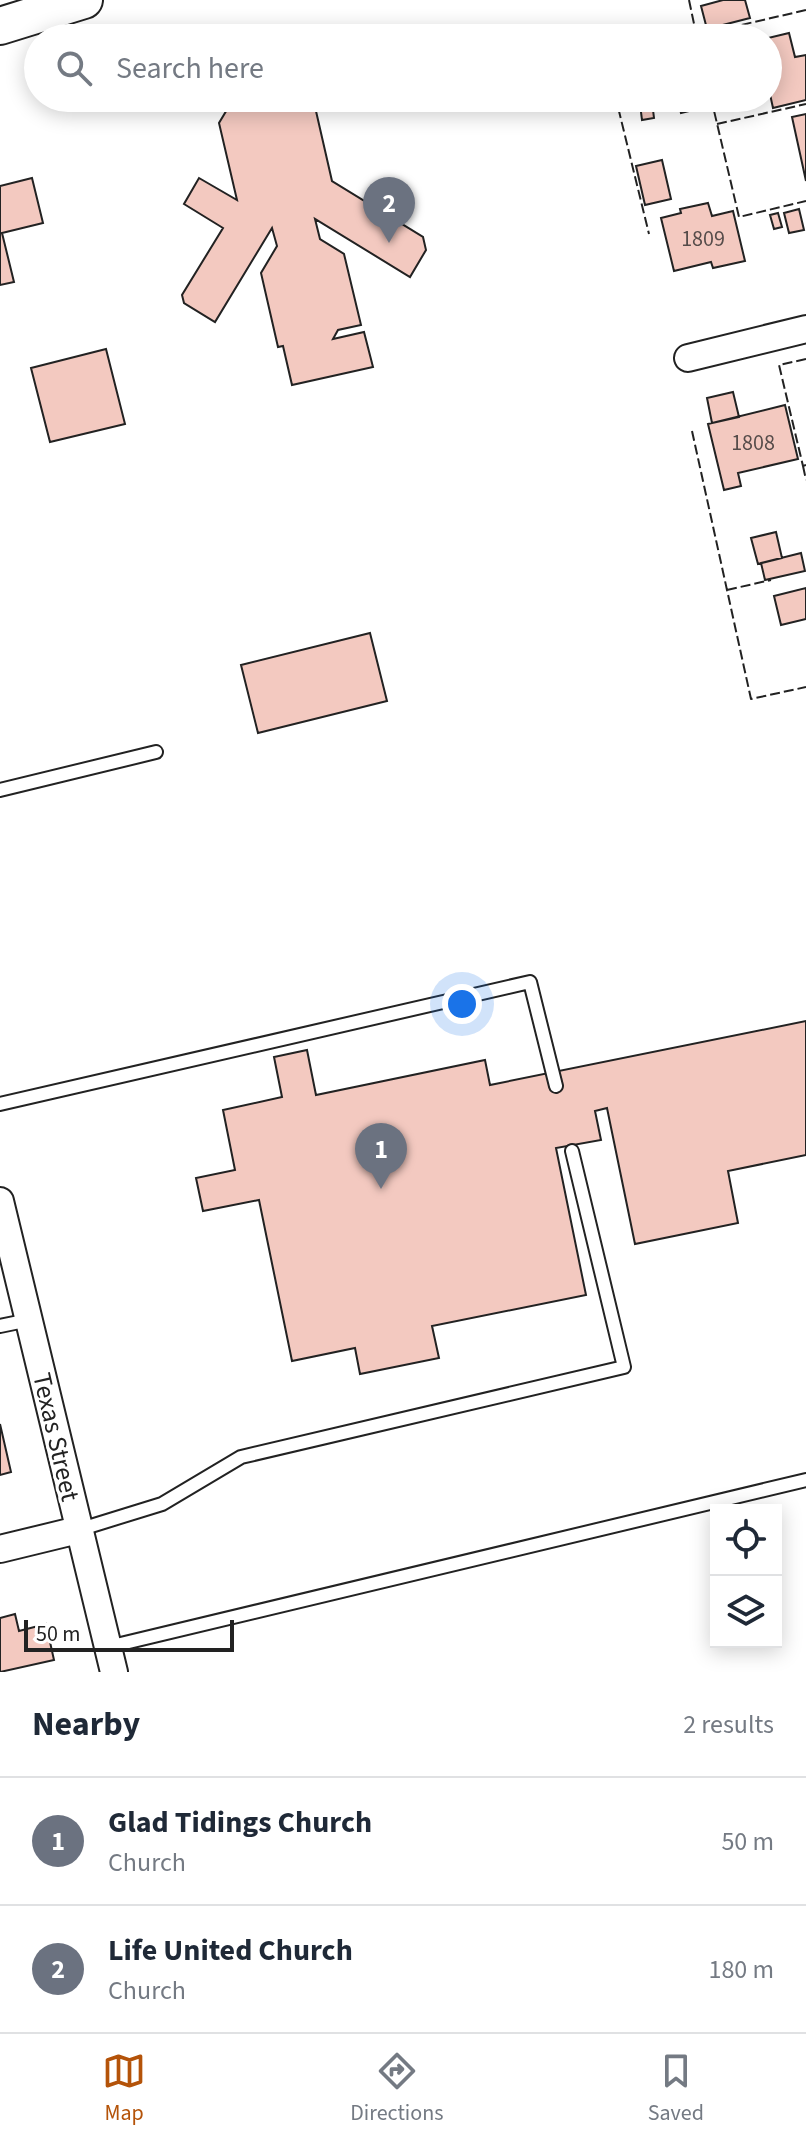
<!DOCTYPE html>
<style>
body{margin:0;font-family:"Source Sans 3",sans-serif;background:#f2f2f3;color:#1f2937}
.controls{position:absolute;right:24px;bottom:24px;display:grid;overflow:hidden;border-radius:0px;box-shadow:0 4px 20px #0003}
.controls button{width:72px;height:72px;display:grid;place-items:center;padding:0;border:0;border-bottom:2px solid #e0e1e3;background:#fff;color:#1f2937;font:40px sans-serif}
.scale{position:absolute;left:24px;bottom:20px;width:210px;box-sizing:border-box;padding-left:8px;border:4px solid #222;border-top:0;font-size:22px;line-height:28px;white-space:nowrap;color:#222;-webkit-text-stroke:6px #fff;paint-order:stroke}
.you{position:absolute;left:462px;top:1004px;width:28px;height:28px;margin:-20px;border:6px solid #fff;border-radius:50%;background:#1a73e8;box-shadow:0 0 0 12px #1a73e833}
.badge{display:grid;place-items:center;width:52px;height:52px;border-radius:50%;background:#b45309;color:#fff;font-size:26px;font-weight:700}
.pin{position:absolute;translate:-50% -66px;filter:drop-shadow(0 2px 4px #0008)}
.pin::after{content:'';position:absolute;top:42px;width:28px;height:24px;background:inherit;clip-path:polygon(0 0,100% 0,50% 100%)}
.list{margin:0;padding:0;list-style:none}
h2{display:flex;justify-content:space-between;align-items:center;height:104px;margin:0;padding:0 32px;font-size:34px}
h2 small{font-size:26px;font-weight:400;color:#747a83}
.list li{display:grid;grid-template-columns:52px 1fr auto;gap:24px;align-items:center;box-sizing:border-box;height:128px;padding:0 32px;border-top:2px solid #e0e1e3}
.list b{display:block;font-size:30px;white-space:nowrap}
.list p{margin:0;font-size:26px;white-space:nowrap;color:#747a83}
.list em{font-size:26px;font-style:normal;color:#747a83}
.icon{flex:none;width:44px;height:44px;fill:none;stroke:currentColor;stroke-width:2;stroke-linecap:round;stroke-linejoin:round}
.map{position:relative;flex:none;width:806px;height:1672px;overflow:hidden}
.search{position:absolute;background:#fff;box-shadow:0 4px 20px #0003;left:24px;right:24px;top:24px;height:88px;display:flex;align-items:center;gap:20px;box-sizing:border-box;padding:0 28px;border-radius:44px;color:#747a83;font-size:30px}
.sheet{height:360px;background:#fff}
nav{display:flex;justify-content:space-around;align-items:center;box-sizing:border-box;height:112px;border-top:2px solid #e0e1e3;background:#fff;font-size:22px;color:#747a83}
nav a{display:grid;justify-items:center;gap:4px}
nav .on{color:#b45309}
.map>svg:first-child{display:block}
.building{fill:#f3c9c0;stroke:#222;stroke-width:2}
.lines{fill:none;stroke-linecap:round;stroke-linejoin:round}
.lane-casing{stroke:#222;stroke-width:16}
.street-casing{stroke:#222;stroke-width:30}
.secondary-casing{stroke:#222;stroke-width:40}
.lane{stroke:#fff;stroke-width:12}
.street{stroke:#fff;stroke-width:26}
.secondary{stroke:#fff;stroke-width:36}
.fence{stroke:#222;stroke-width:2;stroke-dasharray:10 4;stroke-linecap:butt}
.labels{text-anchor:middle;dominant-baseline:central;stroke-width:6;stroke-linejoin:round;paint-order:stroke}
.number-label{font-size:22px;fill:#564c4a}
.street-label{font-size:26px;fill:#222;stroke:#fff}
</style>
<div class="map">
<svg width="806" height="1672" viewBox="0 0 806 1672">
<rect width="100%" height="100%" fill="#fff"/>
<path class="building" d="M 723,0 L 745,0 L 750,18 L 707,29 L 701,6 Z
M 731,29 L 733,38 L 701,38 L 700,37 Z
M 789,33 L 795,57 L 806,55 L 806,100 L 773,108 L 768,85 L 768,38 Z
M 234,98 L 313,98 L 332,181 L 423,237 L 426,250 L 410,277 L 315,219 L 320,239 L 344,254 L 361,325 L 338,330 L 333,339 L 364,332 L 373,367 L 292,385 L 283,346 L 278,347 L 261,273 L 277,246 L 272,228 L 215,322 L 184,303 L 182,295 L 223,228 L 184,204 L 199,178 L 237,200 L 219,123 Z
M 677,98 L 694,98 L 697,109 L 681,113 Z
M 652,102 L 654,118 L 642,120 L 640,104 Z
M 806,114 L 806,181 L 792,117 Z
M 662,160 L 671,199 L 645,205 L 636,166 Z
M 32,178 L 43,223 L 2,233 L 14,282 L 0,285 L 0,186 Z
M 708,203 L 712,216 L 733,211 L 745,261 L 713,268 L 711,262 L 674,271 L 661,218 L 681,213 L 680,209 Z
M 799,209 L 804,230 L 789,233 L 784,213 Z
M 778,213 L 782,227 L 774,229 L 770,215 Z
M 106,349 L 125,424 L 50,442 L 31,368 Z
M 733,392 L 739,417 L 712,423 L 707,398 Z
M 785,405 L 798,459 L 738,473 L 741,486 L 724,490 L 708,424 Z
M 776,532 L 782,558 L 758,564 L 751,538 Z
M 801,553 L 805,571 L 765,580 L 761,563 Z
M 806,588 L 806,619 L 781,625 L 774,596 Z
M 370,633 L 387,701 L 258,733 L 241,665 Z
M 806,1021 L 806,1155 L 728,1171 L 738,1223 L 635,1244 L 607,1108 L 595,1111 L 601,1140 L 556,1148 L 586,1295 L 432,1326 L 439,1358 L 360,1374 L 355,1348 L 292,1361 L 259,1200 L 203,1211 L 196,1178 L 235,1170 L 223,1110 L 282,1097 L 274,1057 L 307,1050 L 316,1095 L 485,1060 L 490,1085 Z
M 0,1424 L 11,1472 L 0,1475 Z
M 15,1614 L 19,1631 L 46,1624 L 54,1660 L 0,1672 L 0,1618 Z"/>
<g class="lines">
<g class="lane-casing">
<path id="lane" d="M 0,790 L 156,752
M 0,1104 L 530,982 L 556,1086
M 0,1326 L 29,1320
M 78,1530 L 162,1504 L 241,1457 L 624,1367 L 572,1151
M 108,1647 L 806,1480"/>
</g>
<g class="street-casing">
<path id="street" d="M 688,358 L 806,329
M 0,1201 L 114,1672
M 0,1549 L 78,1530"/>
</g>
<g class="secondary-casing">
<path id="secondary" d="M 0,26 L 84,0"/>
</g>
<use href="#lane" class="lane"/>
<use href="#street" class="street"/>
<use href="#secondary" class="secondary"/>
<path class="fence" d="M 689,0 L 697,38
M 728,28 L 806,10
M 639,98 L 617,103 L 649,234
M 711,98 L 739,217 L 806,201
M 717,124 L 806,104
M 806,359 L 779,365 L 803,466 L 806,465
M 692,431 L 751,699 L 806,687
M 803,466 L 806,480
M 727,590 L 771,580"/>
</g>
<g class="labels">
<g class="number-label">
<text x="703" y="239">1809</text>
<text x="753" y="443">1808</text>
</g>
<g class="street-label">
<text transform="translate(56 1437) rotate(77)">Texas Street</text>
</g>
</g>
</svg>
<div class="controls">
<button><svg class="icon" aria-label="locate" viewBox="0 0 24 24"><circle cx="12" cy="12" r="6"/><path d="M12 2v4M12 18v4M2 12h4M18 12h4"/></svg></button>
<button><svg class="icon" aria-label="layers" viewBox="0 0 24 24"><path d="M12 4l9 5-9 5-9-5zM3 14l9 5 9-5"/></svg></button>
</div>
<div class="scale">50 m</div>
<div class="you"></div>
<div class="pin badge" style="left:381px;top:1189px;background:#6b7280">1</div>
<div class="pin badge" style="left:389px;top:243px;background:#6b7280">2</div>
<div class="search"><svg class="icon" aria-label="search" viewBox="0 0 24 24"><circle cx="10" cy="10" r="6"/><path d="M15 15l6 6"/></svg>Search here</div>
</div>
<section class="sheet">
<h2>Nearby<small>2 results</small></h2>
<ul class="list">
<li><span class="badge" style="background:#6b7280">1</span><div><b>Glad Tidings Church</b><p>Church</p></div><em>50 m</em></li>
<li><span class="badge" style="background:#6b7280">2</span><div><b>Life United Church</b><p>Church</p></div><em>180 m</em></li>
</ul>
</section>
<nav>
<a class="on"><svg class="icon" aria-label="map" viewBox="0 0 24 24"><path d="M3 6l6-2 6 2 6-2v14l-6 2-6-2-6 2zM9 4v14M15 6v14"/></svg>Map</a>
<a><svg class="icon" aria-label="directions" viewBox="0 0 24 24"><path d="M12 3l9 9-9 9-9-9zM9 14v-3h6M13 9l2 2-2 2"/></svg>Directions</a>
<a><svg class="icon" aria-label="saved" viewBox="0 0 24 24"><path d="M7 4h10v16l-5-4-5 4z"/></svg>Saved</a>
</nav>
